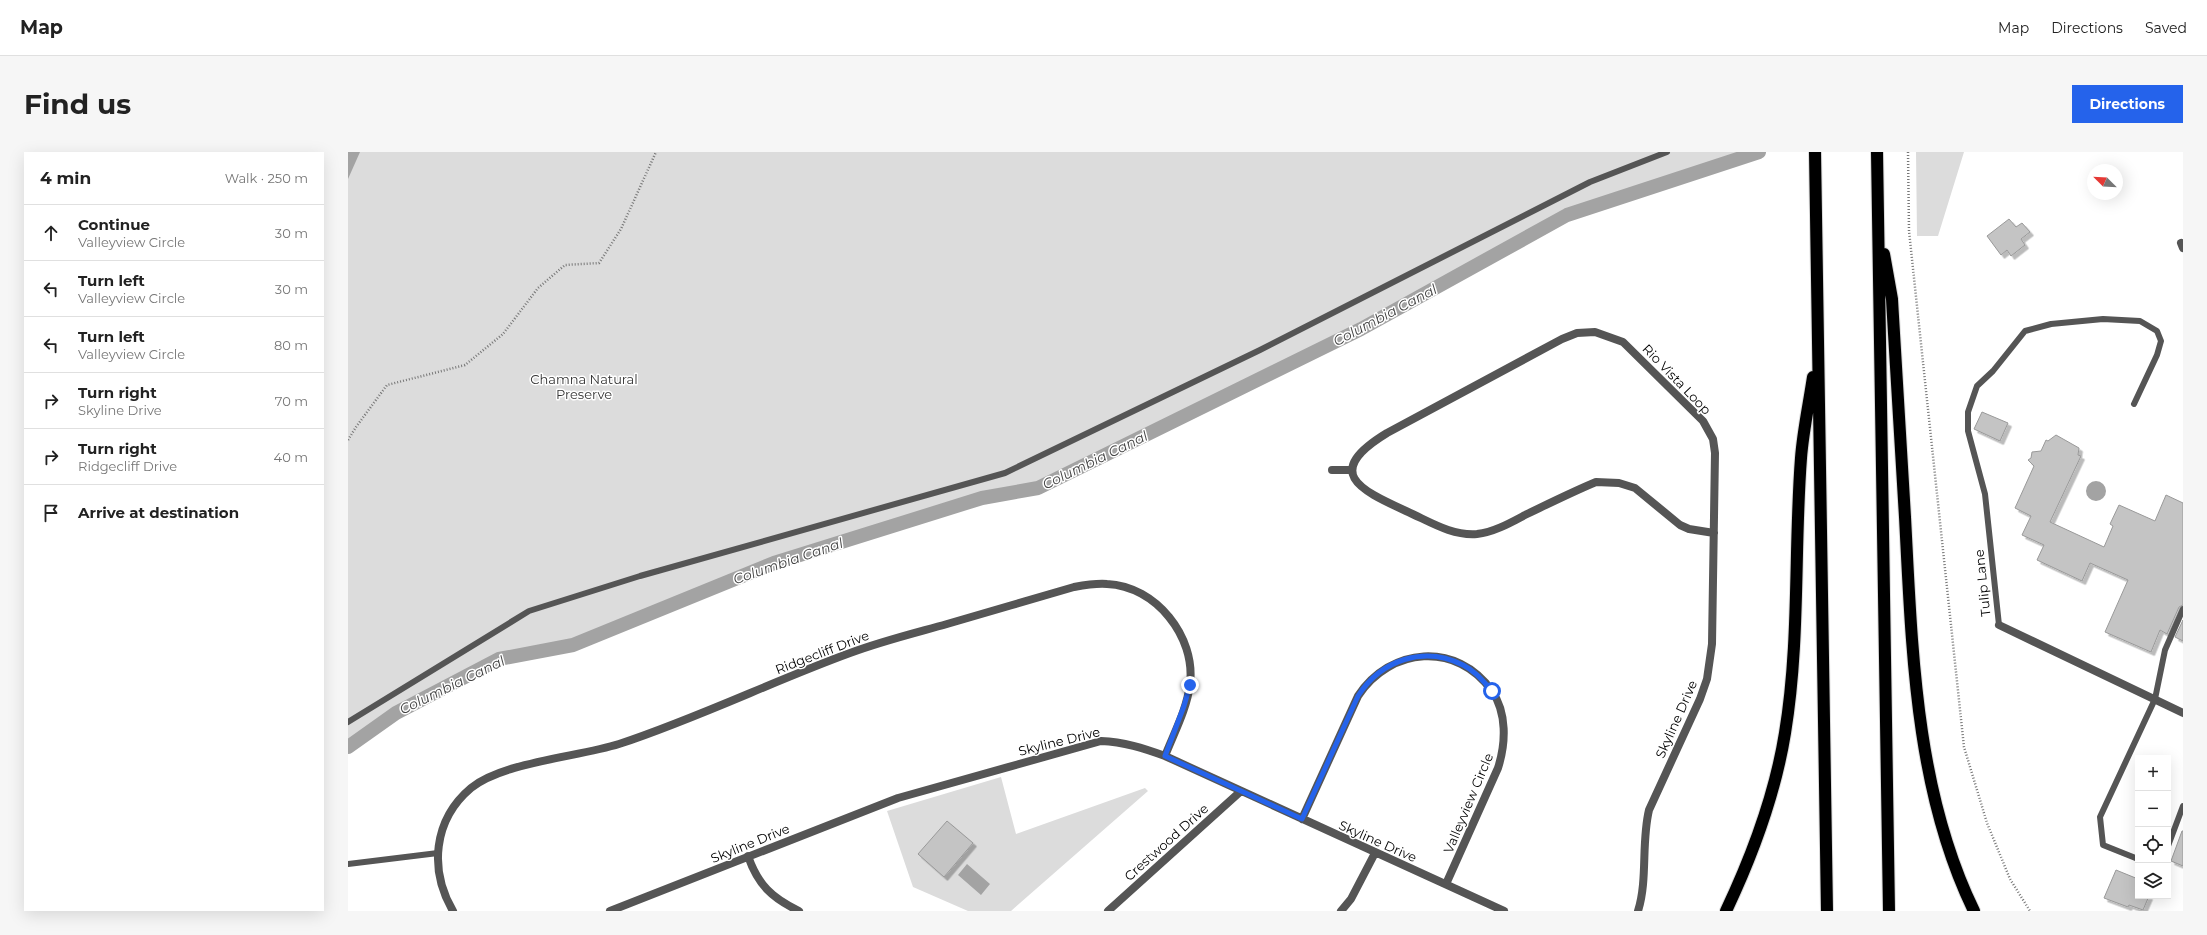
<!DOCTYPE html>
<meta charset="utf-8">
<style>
body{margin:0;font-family:Montserrat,sans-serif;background:#f6f6f6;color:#222}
.controls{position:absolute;right:12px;bottom:12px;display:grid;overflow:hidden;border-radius:0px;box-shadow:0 4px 16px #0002}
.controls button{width:36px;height:36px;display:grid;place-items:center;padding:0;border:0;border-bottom:1px solid #e0e0e0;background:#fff;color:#222;font:20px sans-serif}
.compass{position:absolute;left:1739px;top:12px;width:36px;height:36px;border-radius:50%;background:#fff;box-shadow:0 4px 16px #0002;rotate:294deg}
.stop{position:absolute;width:12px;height:12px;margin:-9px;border:3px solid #2563eb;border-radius:50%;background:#fff}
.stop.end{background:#2563eb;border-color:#fff;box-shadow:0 1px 4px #0008}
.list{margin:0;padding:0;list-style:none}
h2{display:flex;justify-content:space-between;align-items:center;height:52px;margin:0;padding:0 16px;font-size:17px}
h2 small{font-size:13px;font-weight:400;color:#767676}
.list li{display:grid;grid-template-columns:26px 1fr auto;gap:12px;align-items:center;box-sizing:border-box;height:56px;padding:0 16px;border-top:1px solid #e0e0e0}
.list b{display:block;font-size:15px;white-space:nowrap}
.list p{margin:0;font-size:13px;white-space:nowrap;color:#767676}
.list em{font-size:13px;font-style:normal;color:#767676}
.icon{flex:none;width:22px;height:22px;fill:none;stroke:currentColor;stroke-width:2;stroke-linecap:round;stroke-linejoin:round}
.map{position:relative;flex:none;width:1835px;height:759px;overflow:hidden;border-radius:0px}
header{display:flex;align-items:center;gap:24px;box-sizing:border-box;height:56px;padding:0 20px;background:#fff;border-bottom:1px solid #e0e0e0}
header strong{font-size:19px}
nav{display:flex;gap:22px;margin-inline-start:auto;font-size:14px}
.intro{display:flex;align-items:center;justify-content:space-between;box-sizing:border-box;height:96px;padding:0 24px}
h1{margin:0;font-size:28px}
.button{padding:10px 18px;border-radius:0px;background:#2563eb;color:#fff;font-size:14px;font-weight:700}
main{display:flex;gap:24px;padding:0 24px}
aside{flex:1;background:#fff;border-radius:0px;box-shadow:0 4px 16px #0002}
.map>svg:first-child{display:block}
.green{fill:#dcdcdc}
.water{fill:#a3a3a3}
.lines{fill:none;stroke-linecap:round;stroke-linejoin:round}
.canal{stroke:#a3a3a3;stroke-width:14}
.building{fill:#c4c4c4;stroke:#999;filter:url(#shadow)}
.motorway-casing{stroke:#dbdbdb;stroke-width:14}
.path{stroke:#777;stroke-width:2.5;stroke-dasharray:1 2;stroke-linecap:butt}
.service{stroke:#555;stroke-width:6}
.minor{stroke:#555;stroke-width:8}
.motorway{stroke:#000;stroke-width:12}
.route{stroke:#2563eb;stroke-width:5}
.labels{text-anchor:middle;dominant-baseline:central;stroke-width:3;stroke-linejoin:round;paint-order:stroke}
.park-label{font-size:13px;fill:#333;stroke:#fff}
.street-label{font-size:13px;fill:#000;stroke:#fff}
.water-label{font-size:14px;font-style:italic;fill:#444;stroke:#fff}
</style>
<header>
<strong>Map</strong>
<nav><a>Map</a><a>Directions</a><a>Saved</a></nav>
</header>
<div class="intro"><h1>Find us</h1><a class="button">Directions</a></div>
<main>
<aside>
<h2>4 min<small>Walk · 250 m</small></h2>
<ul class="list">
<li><svg class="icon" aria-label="ahead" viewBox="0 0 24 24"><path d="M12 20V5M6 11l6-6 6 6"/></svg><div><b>Continue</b><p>Valleyview Circle</p></div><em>30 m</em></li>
<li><svg class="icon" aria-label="left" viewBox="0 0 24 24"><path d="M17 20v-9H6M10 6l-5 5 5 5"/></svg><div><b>Turn left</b><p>Valleyview Circle</p></div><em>30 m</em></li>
<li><svg class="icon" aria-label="left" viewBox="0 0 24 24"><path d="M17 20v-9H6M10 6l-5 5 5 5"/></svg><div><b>Turn left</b><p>Valleyview Circle</p></div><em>80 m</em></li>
<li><svg class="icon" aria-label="right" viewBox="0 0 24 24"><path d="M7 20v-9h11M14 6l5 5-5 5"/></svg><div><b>Turn right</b><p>Skyline Drive</p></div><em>70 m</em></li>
<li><svg class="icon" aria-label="right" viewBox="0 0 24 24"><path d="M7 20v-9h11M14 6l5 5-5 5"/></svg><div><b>Turn right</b><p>Ridgecliff Drive</p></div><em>40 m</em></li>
<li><svg class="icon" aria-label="arrive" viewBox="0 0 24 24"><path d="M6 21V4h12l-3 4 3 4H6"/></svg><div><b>Arrive at destination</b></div></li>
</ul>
</aside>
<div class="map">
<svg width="1835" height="759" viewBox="0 0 1835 759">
<defs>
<filter id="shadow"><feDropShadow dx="3.5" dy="3.5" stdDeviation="0" flood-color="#0004"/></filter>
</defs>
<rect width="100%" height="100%" fill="#fff"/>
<path class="green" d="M 0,0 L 1415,0 L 1219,63 L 1013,177 L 690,336 L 634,346 L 426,411 L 225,493 L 151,507 L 48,561 L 0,595 Z
M 1568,0 L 1616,0 L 1590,84 L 1569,84 Z
M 653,625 L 668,682 L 797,636 L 800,639 L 663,759 L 620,759 L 565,735 L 539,659 Z"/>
<path class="water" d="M 0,0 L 12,0 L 0,27 Z
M1738 339a10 10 0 1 1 20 0a10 10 0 1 1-20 0Z
M 619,712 L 642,732 L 633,743 L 610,723 Z"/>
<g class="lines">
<path class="canal" d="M 0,595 L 48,561 L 151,507 L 225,493 L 426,411 L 634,346 L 690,336 L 1013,177 L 1219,63 L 1411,0"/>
</g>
<path class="building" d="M 1661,67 L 1668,75 L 1674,71 L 1682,80 L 1673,87 L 1677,93 L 1663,104 L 1659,98 L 1653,103 L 1639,84 Z
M 1634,260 L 1660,271 L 1652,289 L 1626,277 Z
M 1708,283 L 1731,296 L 1730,303 L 1733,304 L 1702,370 L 1756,395 L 1765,374 L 1762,372 L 1771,353 L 1807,369 L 1818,343 L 1835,351 L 1835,453 L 1831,455 L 1819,482 L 1812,478 L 1803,500 L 1757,480 L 1780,428 L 1742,411 L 1734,429 L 1689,408 L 1696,393 L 1674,383 L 1683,364 L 1667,356 L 1686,314 L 1680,308 L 1683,306 L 1684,300 L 1693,299 L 1698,288 L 1700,289 Z
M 1835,468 L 1835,489 L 1827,485 Z
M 599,669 L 625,691 L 596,725 L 570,702 Z
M 1834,679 L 1835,679 L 1835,714 L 1823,709 Z
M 1768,718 L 1790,727 L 1790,744 L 1801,744 L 1795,758 L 1781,753 L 1780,755 L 1756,746 Z"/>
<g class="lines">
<g class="motorway-casing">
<path id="motorway" d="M 1467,0 L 1479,759
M 1529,0 L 1541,759
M 1536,102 L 1544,147 C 1548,220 1553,293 1557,365 C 1564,497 1567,638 1626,759
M 1378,759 C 1405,702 1427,643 1437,581 C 1452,490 1446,397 1453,306 C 1455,279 1461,252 1465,225"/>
</g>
<path class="path" d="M 1560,0 L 1561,79 L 1616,595 L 1639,671 L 1662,727 L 1682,759
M 0,288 L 8,275 L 39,233 L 117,213 L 155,182 L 190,136 L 217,113 L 251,111 L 273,77 L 308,0"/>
<path class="service" d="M 1651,473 L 1637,342 L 1620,279 L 1620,260 L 1629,234 L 1645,219 L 1677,179 L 1703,172 L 1755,167 L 1792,169 L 1809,179 L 1813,189 L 1809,203 L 1786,252
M 0,570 L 181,459 L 292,424 L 657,321 L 912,198 L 1242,30 L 1319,0
M 1820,694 L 1835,654
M 1790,707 L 1755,693 L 1752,665 L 1807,547 L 1817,498 L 1835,457
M 0,712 L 90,701"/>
<path class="minor" d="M 1833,91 L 1835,96
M 984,318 L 1004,318
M 1651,473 L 1835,561
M 954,667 L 1010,544 C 1042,495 1109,489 1144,539 C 1159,561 1158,591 1150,616 L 1098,732
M 400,704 C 410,733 424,746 451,759
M 105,759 C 81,718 85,668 123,636 C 155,610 230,605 271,592 C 350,566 425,529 502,501 C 534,489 567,481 599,472 C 641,460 684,447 726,435 C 737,433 748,431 759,432 C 808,434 848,485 842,532 C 839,557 826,581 817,604
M 262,759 L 550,646 L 753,589 C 776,590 795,596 817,604 L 1156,759
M 760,759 L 893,639
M 993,759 L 1003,747 L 1027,701
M 1290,759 C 1300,727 1293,691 1301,658 L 1352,547 L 1359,527 L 1364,492 L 1367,301 L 1365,287 L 1355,269 L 1275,190 L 1247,180 L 1229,181 L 1214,187 L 1039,281 C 975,320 1010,337 1058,359 C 1081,369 1103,384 1129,382 C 1146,380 1162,371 1177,363 C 1200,352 1224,340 1248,330 L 1271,331 L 1287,336 L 1332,373 L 1341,377 L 1366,381"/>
<use href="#motorway" class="motorway"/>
</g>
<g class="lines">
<path class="route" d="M 842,533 L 836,554 L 817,604 L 954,667 L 1010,544 C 1033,508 1076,493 1115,513 C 1127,519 1135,529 1144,539"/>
</g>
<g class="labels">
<g class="park-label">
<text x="236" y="227">Chamna Natural<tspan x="236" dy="15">Preserve</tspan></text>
</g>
<g class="street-label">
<text transform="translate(1329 227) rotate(46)">Rio Vista Loop</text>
<text transform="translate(1634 431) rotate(-96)">Tulip Lane</text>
<text transform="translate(474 500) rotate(-21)">Ridgecliff Drive</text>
<text transform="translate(1328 567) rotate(-66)">Skyline Drive</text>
<text transform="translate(711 589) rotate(-14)">Skyline Drive</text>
<text transform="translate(1120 651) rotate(-67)">Valleyview Circle</text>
<text transform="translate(1030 689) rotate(24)">Skyline Drive</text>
<text transform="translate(818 690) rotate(-42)">Crestwood Drive</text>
<text transform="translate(402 691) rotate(-22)">Skyline Drive</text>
</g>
<g class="water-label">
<text transform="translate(1037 163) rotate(-28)">Columbia Canal</text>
<text transform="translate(747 308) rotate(-26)">Columbia Canal</text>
<text transform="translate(440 409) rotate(-19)">Columbia Canal</text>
<text transform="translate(104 533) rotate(-26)">Columbia Canal</text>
</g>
</g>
</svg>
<div class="controls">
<button>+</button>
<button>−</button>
<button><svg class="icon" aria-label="locate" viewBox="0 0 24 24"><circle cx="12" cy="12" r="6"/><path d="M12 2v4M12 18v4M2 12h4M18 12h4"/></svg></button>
<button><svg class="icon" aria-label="layers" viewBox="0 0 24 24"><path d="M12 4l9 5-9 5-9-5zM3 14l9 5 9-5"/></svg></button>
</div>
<svg class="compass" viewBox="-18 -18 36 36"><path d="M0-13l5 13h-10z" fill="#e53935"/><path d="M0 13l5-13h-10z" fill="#767676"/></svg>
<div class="stop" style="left:1144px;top:539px"></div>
<div class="stop end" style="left:842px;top:533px"></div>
</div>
</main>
